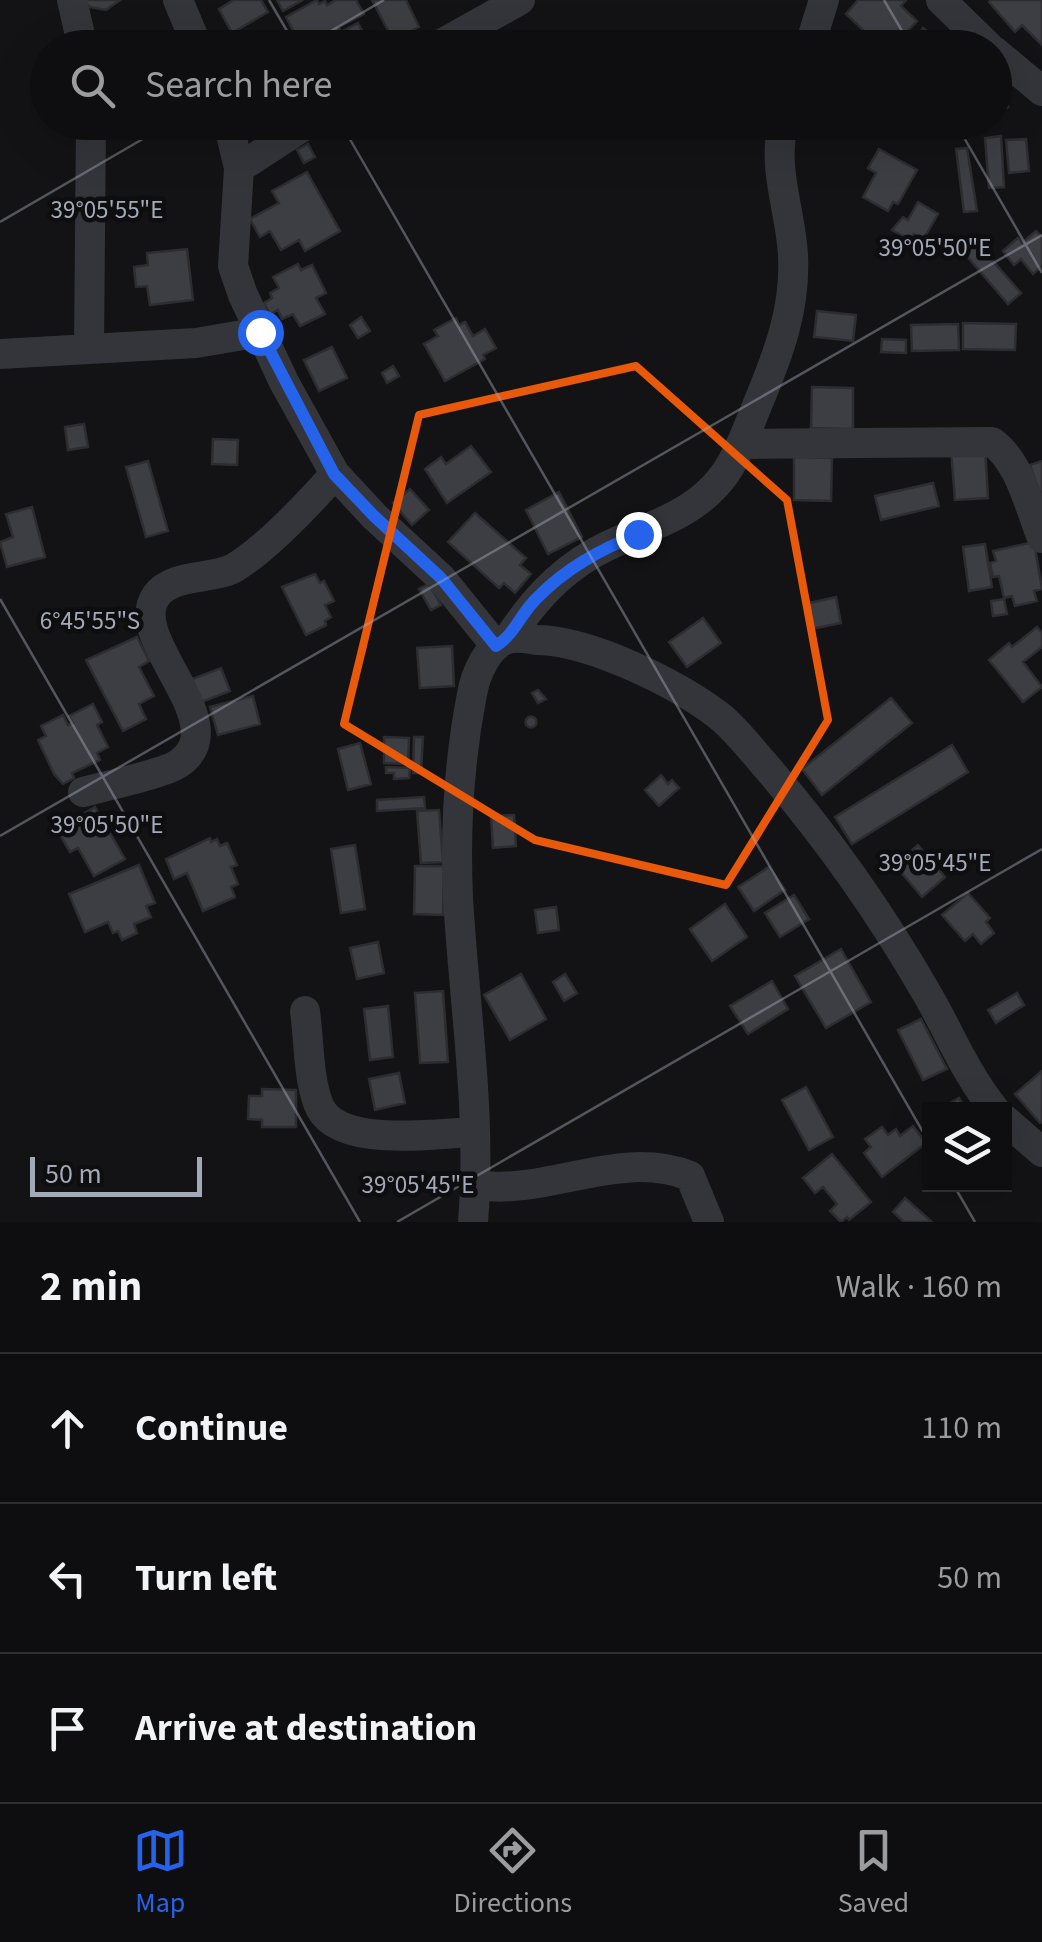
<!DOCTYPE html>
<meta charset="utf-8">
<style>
body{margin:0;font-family:"Source Sans 3",sans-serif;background:#171719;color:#f1f3f6}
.controls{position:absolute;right:30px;bottom:30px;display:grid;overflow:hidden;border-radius:0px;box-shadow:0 10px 40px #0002}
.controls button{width:90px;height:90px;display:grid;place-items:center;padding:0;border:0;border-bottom:2px solid #2e2e30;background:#0e0e10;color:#f1f3f6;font:50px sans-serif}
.scale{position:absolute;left:30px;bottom:25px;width:172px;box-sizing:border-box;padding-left:10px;border:5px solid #a4a9b7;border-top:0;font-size:28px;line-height:35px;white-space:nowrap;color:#a4a9b7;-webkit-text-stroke:8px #0e0e10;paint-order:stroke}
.stop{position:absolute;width:30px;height:30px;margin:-22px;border:8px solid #2563eb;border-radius:50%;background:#fff}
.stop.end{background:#2563eb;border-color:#fff;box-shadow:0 2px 10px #0008}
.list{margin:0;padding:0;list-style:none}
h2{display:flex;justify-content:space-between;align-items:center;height:130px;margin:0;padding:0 40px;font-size:42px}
h2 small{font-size:32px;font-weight:400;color:#9b9c9f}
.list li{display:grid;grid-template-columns:65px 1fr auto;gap:30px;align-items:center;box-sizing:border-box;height:150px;padding:0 40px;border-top:2px solid #2e2e30}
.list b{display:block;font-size:38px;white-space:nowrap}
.list em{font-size:32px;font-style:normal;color:#9b9c9f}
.icon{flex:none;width:55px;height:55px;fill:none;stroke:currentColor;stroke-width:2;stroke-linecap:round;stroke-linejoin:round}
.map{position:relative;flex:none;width:1042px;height:1222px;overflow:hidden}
.search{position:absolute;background:#0e0e10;box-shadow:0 10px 40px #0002;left:30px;right:30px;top:30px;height:110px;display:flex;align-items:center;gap:25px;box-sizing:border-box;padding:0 35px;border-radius:55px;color:#9b9c9f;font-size:38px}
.sheet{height:580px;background:#0e0e10}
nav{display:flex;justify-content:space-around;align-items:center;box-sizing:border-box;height:140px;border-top:2px solid #2e2e30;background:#0e0e10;font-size:28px;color:#9b9c9f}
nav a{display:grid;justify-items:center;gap:5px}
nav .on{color:#2563eb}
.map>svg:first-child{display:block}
.building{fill:#3d3e43;stroke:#2d2d31;stroke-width:2.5}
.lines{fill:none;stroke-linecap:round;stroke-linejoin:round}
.minor{stroke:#34353b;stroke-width:30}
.route{stroke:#2563eb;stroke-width:12}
.marked{fill:none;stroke:#e8590c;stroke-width:8;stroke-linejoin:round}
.ticks{fill:none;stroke:#a4a9b7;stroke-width:2.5;stroke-opacity:0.45}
.ticks-label{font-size:25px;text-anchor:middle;fill:#a4a9b7;stroke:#0e0e10;stroke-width:9;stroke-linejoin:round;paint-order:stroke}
</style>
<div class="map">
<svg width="1042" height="1222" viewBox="0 0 1042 1222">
<rect width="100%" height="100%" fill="#131315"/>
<path class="building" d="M 84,0 L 120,0 L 106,10 L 90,7 Z
M 234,0 L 261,0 L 268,12 L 232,33 L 219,9 Z
M 277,0 L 303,0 L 283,11 Z
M 317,0 L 319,4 L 325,1 L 327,5 L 336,0 L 356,0 L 364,14 L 339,27 L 341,32 L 358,23 L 371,48 L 302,48 L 286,17 Z
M 372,0 L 406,0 L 419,27 L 393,40 Z
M 858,0 L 906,0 L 901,6 L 917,21 L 892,48 L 882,48 L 846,14 Z
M 991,0 L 1042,0 L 1042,45 L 1022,25 L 1015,32 L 989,2 Z
M 923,28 L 949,48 L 909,48 Z
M 997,82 L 1008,107 L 994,113 L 994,83 Z
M 1001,136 L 1004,187 L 989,188 L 985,138 Z
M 1026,139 L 1029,171 L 1009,173 L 1006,140 Z
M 308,144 L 315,157 L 304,163 L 297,150 Z
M 967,148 L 977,211 L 964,212 L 956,149 Z
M 879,149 L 917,170 L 898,204 L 893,202 L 888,211 L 863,197 L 876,173 L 868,168 Z
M 307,172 L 340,231 L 305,251 L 299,240 L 281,250 L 270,231 L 260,237 L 250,219 L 279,203 L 272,191 Z
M 918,202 L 938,214 L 923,240 L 914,234 L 910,240 L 892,230 L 903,217 L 908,220 Z
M 1036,231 L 1042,237 L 1042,266 L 1033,274 L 1021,259 L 1014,265 L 1003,251 L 1018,238 L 1022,243 Z
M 971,236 L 1021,293 L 1008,304 L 959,247 Z
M 187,249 L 193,300 L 150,305 L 147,286 L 136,287 L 134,267 L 148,265 L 147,253 Z
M 298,264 L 301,270 L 312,265 L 326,293 L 316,298 L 325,314 L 300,326 L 293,314 L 282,319 L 278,310 L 270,314 L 264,303 L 272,298 L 270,293 L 279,288 L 273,277 Z
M 817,311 L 856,315 L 853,341 L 814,337 Z
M 361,317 L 370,331 L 358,338 L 350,325 Z
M 456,318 L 459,325 L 465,322 L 473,336 L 485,329 L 496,348 L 483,355 L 485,359 L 445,381 L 424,344 L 438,336 L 434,330 Z
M 963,323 L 1016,324 L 1015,350 L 963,349 Z
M 958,324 L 959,350 L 912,351 L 911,325 Z
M 882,339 L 906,340 L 906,353 L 881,352 Z
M 332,347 L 347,378 L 319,391 L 304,360 Z
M 393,366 L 399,376 L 387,383 L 382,373 Z
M 812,387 L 853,388 L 853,429 L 811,428 Z
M 84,424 L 88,447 L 68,450 L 65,427 Z
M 213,439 L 238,440 L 237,465 L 212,464 Z
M 471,446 L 491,472 L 447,503 L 425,469 L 441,457 L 446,464 Z
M 985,448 L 988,498 L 955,500 L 951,450 Z
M 794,457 L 832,458 L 831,501 L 794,500 Z
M 148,461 L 168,531 L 146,537 L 126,467 Z
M 1042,461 L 1042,501 L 1030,465 Z
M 933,483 L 939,506 L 881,520 L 875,496 Z
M 410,489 L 429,510 L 412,525 L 393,503 Z
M 559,492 L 582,537 L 548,554 L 526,510 Z
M 32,507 L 45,557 L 7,567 L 0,542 L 13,537 L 6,514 Z
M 475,513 L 526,558 L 520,565 L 531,574 L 515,593 L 504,583 L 499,588 L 448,542 Z
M 1034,542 L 1042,589 L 1034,591 L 1037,601 L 1015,606 L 1012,596 L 1004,598 L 999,576 L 993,577 L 990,563 L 996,561 L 993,551 Z
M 985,544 L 992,587 L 969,591 L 963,547 Z
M 315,574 L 320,583 L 324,581 L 334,601 L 325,605 L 331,617 L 325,621 L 326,625 L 306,635 L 282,587 Z
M 429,584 L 441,605 L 431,610 L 419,589 Z
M 836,597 L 841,623 L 811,629 L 805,604 Z
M 1004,599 L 1007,614 L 993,616 L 991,601 Z
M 703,618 L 721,643 L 687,667 L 669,642 Z
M 1037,627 L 1042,633 L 1042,647 L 1023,662 L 1042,687 L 1023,702 L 989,660 L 1009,643 L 1012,647 Z
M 137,637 L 149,661 L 139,667 L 154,696 L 139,704 L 146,719 L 123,731 L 86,660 Z
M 452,646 L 454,686 L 420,688 L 417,648 Z
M 221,668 L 230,691 L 199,703 L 190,680 Z
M 538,690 L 546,699 L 538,703 L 532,693 Z
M 253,696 L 260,724 L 218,735 L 210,707 Z
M 891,698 L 912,723 L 822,795 L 802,769 Z
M 93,704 L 102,722 L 97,725 L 108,747 L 97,753 L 100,760 L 72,773 L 74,778 L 63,784 L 54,774 L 38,740 L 46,736 L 41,726 L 63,715 L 68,725 L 73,723 L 69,716 Z
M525.5 722a5.5 5.5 0 1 1 11 0a5.5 5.5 0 1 1-11 0Z
M 384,737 L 409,738 L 408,764 L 384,763 Z
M 414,737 L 423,737 L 421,773 L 413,773 Z
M 360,743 L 371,784 L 348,790 L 338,749 Z
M 952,745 L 968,772 L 852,844 L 835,817 Z
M 386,767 L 410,768 L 409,778 L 394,779 L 394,773 L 386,773 Z
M 661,775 L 668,784 L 672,780 L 679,788 L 659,806 L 645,790 Z
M 424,797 L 425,808 L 377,811 L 377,800 Z
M 95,807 L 125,859 L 94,876 L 78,848 L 70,852 L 60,835 L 68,830 L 65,825 Z
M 439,810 L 443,862 L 421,863 L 417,811 Z
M 514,815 L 516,846 L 493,848 L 491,816 Z
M 210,838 L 211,842 L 217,839 L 220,846 L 227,843 L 237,865 L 231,867 L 238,884 L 231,887 L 235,897 L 203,911 L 187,873 L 174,879 L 166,859 Z
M 355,845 L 365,909 L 341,913 L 331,849 Z
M 918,845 L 945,877 L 922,897 L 895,865 Z
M 139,865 L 155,903 L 146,906 L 151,917 L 134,924 L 137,933 L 122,940 L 118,931 L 113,933 L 108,922 L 85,932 L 69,894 Z
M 415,866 L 444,866 L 443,915 L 414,914 Z
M 769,867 L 785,890 L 754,911 L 738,887 Z
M 968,893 L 990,918 L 986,922 L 994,933 L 981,944 L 973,934 L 965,941 L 942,915 Z
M 794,895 L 809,919 L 780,937 L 765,913 Z
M 725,904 L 747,937 L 712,961 L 690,929 Z
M 556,907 L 559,930 L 538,933 L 535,910 Z
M 378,942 L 384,973 L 357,979 L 350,948 Z
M 841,949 L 871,1002 L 826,1028 L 795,976 Z
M 521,974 L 546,1019 L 510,1040 L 484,995 Z
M 565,974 L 577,993 L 564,1001 L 553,982 Z
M 772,981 L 788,1009 L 748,1034 L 730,1006 Z
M 443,991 L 448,1062 L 420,1063 L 415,993 Z
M 1017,993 L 1024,1005 L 996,1023 L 988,1010 Z
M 388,1006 L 393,1057 L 370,1060 L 364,1009 Z
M 921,1019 L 947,1069 L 923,1080 L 898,1030 Z
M 1042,1071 L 1042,1122 L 1040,1123 L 1015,1094 Z
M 399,1073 L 405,1103 L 375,1110 L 369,1079 Z
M 806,1087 L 833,1137 L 809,1150 L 782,1100 Z
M 262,1089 L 296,1090 L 296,1127 L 262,1127 L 262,1120 L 248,1119 L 249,1096 L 262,1096 Z
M 959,1098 L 966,1110 L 938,1110 Z
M 913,1126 L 926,1143 L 882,1177 L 864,1153 L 871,1147 L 865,1139 L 882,1127 L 888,1135 L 896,1129 L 900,1136 Z
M 832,1154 L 871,1202 L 849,1220 L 847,1217 L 841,1222 L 830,1211 L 837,1204 L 823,1187 L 815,1193 L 803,1178 Z
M 905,1198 L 932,1222 L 904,1222 L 893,1212 Z"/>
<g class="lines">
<path class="minor" d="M 72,0 L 83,48
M 178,0 L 198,48
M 941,0 L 990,48
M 434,48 L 520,0
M 809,48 L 824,0
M 994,51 L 1042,91
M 228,122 L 239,168 L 233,266 L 243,295 L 284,382 L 335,474 L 374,516 L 441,578 L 496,646
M 239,168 L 310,122
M 89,349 L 91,122
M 0,354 L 196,343 L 260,332
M 741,444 L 992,442 C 1020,462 1029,506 1042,538
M 508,639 C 531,604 557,574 594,553 C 634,530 681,522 714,487 C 733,468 744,438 754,413 C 777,358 799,305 792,244 C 788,204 772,162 784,122
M 83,792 C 102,787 165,773 178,764 C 238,724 125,640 156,596 C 172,573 212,580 234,568 C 266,549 310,502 335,474
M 305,1011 C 309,1040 308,1075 318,1103 C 334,1150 435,1133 475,1132
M 1004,1119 L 1042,1152
M 476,1185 C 548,1196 619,1148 690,1176 L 709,1222
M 473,1222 C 482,1114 464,1005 458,897 C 455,829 459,761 472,694 C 475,676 488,644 508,639 C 516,636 530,639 538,640 C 590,641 676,683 718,715 C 735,728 750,748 764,764 C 824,833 881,914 926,992 C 950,1033 965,1073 995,1110"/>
</g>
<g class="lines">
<path class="route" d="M 260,332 L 334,474 L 374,516 L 441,578 L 496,646 C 515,634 521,613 537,598 C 566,568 600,550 638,534"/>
</g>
<path class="marked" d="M 636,366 L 787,500 L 828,720 L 726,885 L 535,840 L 344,724 L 419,415 Z"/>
<path class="ticks" d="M 269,0 L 297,48M 884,0 L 912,48M 302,48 L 384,0M 340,122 L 930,1144M 955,122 L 1042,273M 0,222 L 172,122M 0,599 L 360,1222M 0,836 L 1042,235M 953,1184 L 975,1222M 397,1222 L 1042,849"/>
<g class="ticks-label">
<text x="107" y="218">39°05'55"E</text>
<text x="935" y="256">39°05'50"E</text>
<text x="90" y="629">6°45'55"S</text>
<text x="107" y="833">39°05'50"E</text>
<text x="935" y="871">39°05'45"E</text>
<text x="418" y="1193">39°05'45"E</text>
</g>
</svg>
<div class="controls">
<button><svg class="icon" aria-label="layers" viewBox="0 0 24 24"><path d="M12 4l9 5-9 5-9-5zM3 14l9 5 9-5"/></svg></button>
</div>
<div class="scale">50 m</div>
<div class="stop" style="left:260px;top:332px"></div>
<div class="stop end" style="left:638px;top:534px"></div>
<div class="search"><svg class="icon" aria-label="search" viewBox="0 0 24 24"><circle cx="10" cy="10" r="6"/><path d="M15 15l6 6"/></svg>Search here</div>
</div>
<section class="sheet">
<h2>2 min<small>Walk · 160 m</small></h2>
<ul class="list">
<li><svg class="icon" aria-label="ahead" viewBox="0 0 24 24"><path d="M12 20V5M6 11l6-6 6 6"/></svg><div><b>Continue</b></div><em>110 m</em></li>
<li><svg class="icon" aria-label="left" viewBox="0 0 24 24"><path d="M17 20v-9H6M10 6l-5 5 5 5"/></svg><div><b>Turn left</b></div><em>50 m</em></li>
<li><svg class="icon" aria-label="arrive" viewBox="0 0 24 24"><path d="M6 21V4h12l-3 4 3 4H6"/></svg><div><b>Arrive at destination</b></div></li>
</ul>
</section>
<nav>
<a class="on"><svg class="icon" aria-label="map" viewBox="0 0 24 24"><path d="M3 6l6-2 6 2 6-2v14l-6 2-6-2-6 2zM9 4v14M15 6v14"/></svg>Map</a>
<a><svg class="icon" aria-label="directions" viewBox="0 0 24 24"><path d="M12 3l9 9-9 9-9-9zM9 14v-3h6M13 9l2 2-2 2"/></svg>Directions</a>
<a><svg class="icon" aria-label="saved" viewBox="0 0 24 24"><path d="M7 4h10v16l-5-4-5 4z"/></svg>Saved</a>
</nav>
